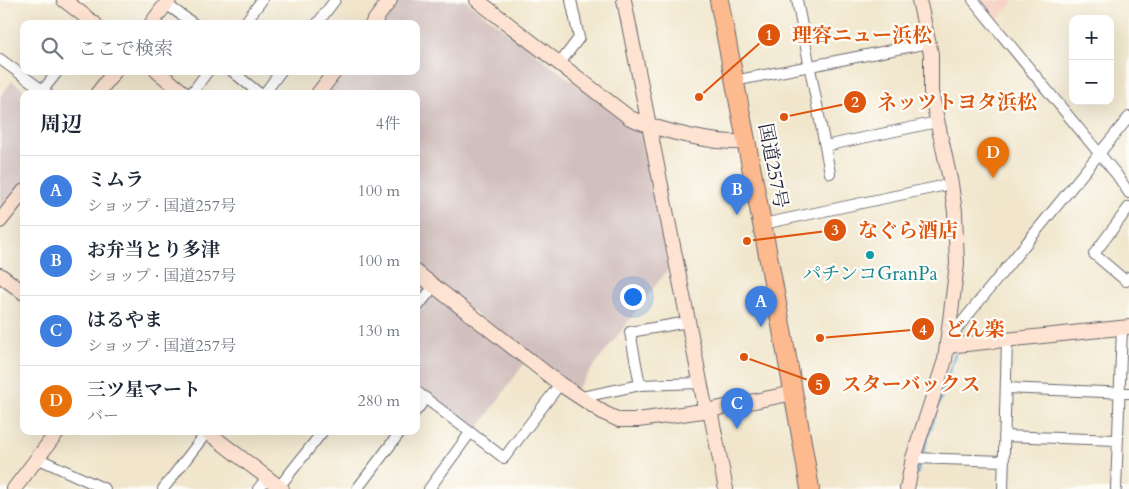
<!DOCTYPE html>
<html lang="ja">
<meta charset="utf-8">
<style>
body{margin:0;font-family:Cardo,"Noto Serif JP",serif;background:#f2f2f3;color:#1f2937}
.controls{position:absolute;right:15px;top:15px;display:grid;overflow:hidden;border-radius:10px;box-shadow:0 5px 20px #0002}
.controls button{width:45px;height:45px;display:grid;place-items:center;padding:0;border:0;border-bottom:1px solid #e0e1e3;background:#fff;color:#1f2937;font:25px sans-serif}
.you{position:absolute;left:632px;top:296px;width:18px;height:18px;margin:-12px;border:4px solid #fff;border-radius:50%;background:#1a73e8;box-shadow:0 0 0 8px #1a73e833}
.badge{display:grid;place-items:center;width:32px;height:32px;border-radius:50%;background:#ea580c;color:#fff;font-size:16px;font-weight:700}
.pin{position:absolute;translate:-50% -41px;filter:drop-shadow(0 1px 2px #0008)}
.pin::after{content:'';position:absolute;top:26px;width:18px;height:15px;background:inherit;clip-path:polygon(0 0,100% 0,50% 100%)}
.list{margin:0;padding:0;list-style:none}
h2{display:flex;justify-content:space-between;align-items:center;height:65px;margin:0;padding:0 20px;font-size:21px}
h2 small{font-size:16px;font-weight:400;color:#747a83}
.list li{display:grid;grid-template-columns:32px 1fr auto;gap:15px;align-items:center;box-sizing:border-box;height:70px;padding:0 20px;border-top:1px solid #e0e1e3}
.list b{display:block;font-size:19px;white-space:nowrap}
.list p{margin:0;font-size:16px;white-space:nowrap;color:#747a83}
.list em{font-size:16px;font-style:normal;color:#747a83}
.icon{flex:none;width:28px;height:28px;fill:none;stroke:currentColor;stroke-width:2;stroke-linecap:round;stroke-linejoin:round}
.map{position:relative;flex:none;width:1129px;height:489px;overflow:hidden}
.search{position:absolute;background:#fff;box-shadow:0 5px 20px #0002;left:20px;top:20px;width:400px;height:55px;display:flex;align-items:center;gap:12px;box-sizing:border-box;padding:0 18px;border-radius:10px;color:#747a83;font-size:19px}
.panel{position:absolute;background:#fff;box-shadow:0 5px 20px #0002;left:20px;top:90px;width:400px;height:345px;border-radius:10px}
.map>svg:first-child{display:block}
.built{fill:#f6d2c4}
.industrial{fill:#d1bfbe}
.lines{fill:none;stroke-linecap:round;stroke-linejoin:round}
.stream{stroke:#5ca1d1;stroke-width:2.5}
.street-casing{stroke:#6a676e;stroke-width:12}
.secondary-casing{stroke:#6a676e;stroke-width:16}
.highway-casing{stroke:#6a676e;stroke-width:20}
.street{stroke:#fff;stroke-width:10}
.secondary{stroke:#fee3d2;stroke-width:14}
.highway{stroke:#fcba8e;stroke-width:18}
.culture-dot{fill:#0f9aa8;stroke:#fdfcf7;stroke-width:2}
.labels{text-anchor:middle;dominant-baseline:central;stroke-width:4.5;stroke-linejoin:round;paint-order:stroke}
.street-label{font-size:19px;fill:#22223b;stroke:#fdfcf7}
.culture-label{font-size:19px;fill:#0d838f;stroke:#fdfcf7}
.leader{fill:none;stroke:#de560e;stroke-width:2}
.callout-dot{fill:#de560e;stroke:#fdfcf7;stroke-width:2}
.mark-label{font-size:15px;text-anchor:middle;font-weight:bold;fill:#fff}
.callout-label{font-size:20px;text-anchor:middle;font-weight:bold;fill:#de560e;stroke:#fdfcf7;stroke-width:4.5;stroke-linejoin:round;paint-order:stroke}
</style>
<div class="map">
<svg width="1129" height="489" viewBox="0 0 1129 489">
<rect width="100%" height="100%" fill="#fdfcf7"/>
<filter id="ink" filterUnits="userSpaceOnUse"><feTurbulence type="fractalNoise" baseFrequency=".02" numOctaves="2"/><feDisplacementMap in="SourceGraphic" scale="10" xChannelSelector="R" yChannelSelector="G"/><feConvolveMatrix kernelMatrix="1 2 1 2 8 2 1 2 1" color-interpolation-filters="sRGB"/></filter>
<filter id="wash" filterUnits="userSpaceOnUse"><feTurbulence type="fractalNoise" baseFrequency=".0096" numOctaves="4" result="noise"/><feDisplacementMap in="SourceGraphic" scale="20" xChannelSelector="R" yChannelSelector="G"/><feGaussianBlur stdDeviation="1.12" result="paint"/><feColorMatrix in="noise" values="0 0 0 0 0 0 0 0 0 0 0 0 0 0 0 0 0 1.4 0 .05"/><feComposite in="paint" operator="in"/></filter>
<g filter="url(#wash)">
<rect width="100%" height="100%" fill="#f1e6cc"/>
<path class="built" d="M 978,0 L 1015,0 L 995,22 Z"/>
<path class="industrial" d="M 399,0 L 465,0 L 639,132 L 669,268 L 575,391 L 416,267 L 416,94 L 328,94 L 345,71 L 416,71 L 416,24 L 381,24 Z
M 12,81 L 30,94 L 24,94 L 24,182 L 0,212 L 0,97 Z
M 416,277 L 427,286 L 416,301 Z
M 434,292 L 525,362 L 477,430 L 416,385 L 416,315 Z"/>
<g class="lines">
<path class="stream" d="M 922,455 L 955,354
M 917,474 L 920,460"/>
</g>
</g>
<g filter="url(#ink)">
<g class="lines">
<g class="street-casing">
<path id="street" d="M 797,0 L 830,173
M 973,0 L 1117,175 L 1129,193
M 166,4 L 194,24
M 244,24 L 262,0
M 317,24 L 335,0
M 0,59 L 48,94
M 560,63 L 579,38 L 571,0
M 232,71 L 260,94
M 734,81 L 928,43
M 43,90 L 58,71
M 191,94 L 208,71
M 264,94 L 281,71
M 825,146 L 937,122
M 1129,207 L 1094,254 L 1126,281 L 1129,277
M 763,224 L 951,184
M 416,309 L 434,286
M 949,343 L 959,326 L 1129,117
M 640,385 L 700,383
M 1006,388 L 1129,393
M 416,391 L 504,458 L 560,384
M 582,397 L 640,385 L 630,332 L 688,322
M 416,411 L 426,398
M 1004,436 L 1117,440
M 37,458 L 105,489
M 913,458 L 1004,461
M 279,487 L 323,431
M 163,489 L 207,432
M 258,489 L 267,478
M 357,489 L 401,431
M 429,489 L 470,433
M 1003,489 L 1007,340
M 1116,489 L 1122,328"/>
</g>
<g class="secondary-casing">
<path id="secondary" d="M 64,0 L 95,24
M 477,0 L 630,118 C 662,131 712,144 747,142
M 624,0 L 704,401 L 704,411
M 151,24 L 169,0
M 372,24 L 390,0
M 157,71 L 185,94
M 97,94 L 115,71
M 318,94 L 335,71
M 0,221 L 24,191
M 416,272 L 560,384 L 604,413 L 619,420 L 638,420 L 710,410 L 794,393
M 0,275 L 24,293
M 947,346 L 1129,327
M 710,410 L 726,489
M 206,431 L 282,489
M 14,489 L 58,431
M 907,489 L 913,458 L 945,360 L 957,264 L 955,212 L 951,184 L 931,92 L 931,54 L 919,0"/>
</g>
<g class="highway-casing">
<path id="highway" d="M 719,0 C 750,163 783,325 810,489"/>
</g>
<use href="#street" class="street"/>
<use href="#secondary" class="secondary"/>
<use href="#highway" class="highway"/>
</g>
</g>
<circle class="culture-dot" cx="870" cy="255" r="5"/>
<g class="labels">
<g class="street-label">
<text transform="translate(773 166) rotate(79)">国道257号</text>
</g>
<g class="culture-label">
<text x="870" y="274">パチンコGranPa</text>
</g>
</g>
<path class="leader" d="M699 97L769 35M784 117L855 102M747 241L835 230M820 338L923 329M744 357L819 384"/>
<g class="callout-dot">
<circle cx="699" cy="97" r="5"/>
<circle cx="784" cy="117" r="5"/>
<circle cx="747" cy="241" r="5"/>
<circle cx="820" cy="338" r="5"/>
<circle cx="744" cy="357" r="5"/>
<circle cx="769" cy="35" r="12"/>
<circle cx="855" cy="102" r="12"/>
<circle cx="835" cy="230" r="12"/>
<circle cx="923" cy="329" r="12"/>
<circle cx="819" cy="384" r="12"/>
</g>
<g class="mark-label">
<text x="769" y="40">1</text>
<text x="855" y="107">2</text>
<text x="835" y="235">3</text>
<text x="923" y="335">4</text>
<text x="819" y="390">5</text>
</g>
<g class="callout-label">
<text x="862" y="42">理容ニュー浜松</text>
<text x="957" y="109">ネッツトヨタ浜松</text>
<text x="908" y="237">なぐら酒店</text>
<text x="975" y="336">どん楽</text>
<text x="911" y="391">スターバックス</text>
</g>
</svg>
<div class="controls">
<button>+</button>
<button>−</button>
</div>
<div class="you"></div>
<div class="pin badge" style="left:761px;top:327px;background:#3f7fe0">A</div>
<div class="pin badge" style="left:737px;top:215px;background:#3f7fe0">B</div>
<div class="pin badge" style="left:737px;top:429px;background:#3f7fe0">C</div>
<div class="pin badge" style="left:993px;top:178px;background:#e8710a">D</div>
<div class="search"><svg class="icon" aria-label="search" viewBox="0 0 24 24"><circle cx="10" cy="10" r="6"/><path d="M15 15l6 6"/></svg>ここで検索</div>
<section class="panel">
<h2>周辺<small>4件</small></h2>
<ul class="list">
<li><span class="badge" style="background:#3f7fe0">A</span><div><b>ミムラ</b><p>ショップ · 国道257号</p></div><em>100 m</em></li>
<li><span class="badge" style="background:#3f7fe0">B</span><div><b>お弁当とり多津</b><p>ショップ · 国道257号</p></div><em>100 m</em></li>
<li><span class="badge" style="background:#3f7fe0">C</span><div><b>はるやま</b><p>ショップ · 国道257号</p></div><em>130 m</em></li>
<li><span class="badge" style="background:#e8710a">D</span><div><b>三ツ星マート</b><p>バー</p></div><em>280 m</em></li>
</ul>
</section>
</div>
